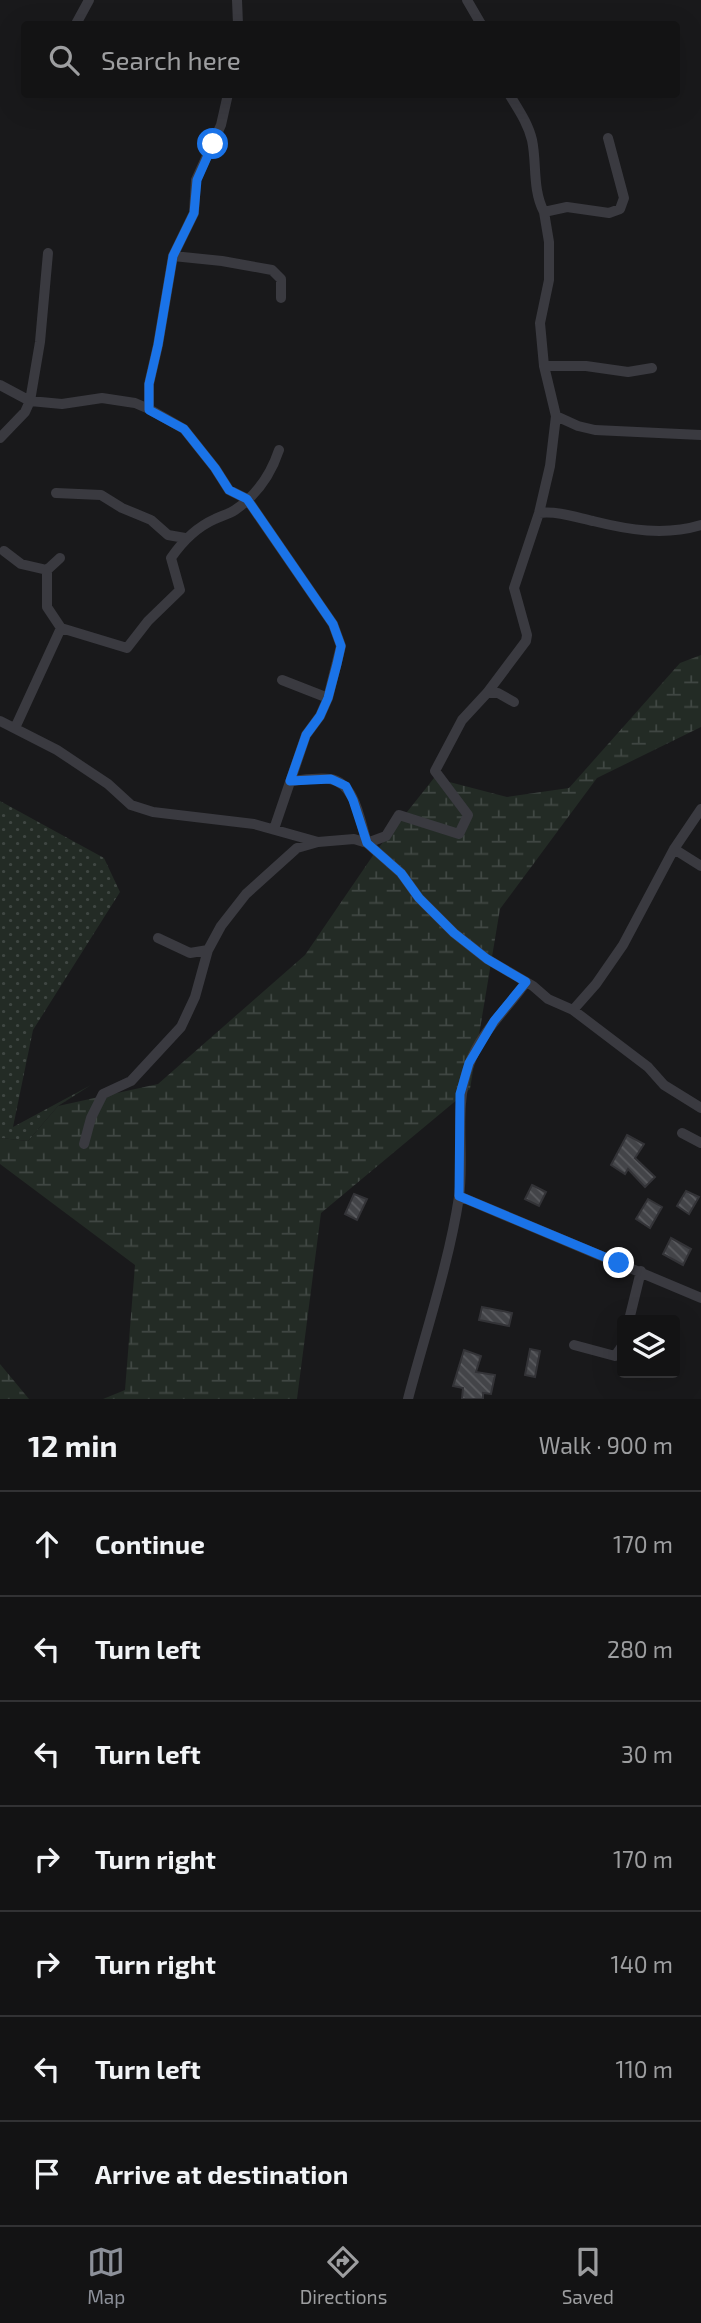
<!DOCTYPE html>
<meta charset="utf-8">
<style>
body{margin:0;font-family:"Exo 2",sans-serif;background:#1c1c1d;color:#f1f3f6}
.controls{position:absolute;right:21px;bottom:21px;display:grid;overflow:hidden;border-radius:7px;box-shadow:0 7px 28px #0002}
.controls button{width:63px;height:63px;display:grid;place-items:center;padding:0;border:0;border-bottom:2px solid #323234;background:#131314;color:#f1f3f6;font:35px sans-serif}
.stop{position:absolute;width:21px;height:21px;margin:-16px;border:5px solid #1a73e8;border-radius:50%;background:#fff}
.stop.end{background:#1a73e8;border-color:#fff;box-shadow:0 2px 7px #0008}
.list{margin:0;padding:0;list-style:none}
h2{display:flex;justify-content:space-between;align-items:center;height:91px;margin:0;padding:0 28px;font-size:30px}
h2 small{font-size:23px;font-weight:400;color:#9d9ea0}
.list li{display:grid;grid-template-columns:46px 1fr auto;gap:21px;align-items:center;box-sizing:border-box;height:105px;padding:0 28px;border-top:2px solid #323234}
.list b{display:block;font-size:26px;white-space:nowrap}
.list em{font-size:23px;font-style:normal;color:#9d9ea0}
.icon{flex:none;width:38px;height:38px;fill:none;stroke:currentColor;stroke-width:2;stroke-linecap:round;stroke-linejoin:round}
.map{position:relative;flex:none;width:701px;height:1399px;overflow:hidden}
.search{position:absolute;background:#131314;box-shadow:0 7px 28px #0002;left:21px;right:21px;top:21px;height:77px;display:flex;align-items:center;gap:18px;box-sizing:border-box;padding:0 24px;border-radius:7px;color:#9d9ea0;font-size:26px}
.sheet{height:826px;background:#131314}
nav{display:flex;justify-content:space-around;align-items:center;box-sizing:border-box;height:98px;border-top:2px solid #323234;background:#131314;font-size:19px;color:#9d9ea0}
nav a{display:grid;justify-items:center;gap:4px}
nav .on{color:#8c9099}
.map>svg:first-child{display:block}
.grass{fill:url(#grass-dots)}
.wetland{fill:url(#wetland-marsh)}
.building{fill:url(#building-back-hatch);stroke:#333337;stroke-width:2}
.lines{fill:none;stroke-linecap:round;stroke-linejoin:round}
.street{stroke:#3a3a40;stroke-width:10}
.route{stroke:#1a73e8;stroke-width:9}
</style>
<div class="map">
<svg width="701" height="1399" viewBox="0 0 701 1399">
<defs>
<pattern id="grass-dots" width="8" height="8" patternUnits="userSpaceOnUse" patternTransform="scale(1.75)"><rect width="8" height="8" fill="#232b25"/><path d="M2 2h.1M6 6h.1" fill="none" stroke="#404743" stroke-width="1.8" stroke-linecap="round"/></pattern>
<pattern id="wetland-marsh" width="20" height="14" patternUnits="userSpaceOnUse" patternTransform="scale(1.75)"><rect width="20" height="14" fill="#232b25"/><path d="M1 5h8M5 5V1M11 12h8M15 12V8" fill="none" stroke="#404743"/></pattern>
<pattern id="building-back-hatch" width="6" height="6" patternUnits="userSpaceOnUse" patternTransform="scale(1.75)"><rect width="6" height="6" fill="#434448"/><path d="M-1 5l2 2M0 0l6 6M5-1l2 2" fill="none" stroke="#5b5c60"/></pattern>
</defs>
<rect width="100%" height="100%" fill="#19191b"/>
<path class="grass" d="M 0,801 L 104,858 L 120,892 L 33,1030 L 13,1127 L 91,1085 L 58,1106 L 28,1141 L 0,1138 Z"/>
<path class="wetland" d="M 701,655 L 701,727 L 597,778 L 500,909 L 470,1089 L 321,1213 L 297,1399 L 103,1399 L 125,1390 L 135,1265 L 0,1164 L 0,1138 L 28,1141 L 58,1106 L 158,1084 L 305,955 L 376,851 L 434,778 L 507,797 L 569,788 L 680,663 Z
M 0,1364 L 29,1399 L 0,1399 Z"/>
<path class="building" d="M 627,1135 L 644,1144 L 635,1158 L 655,1177 L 645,1187 L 628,1169 L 625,1174 L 611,1165 Z
M 532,1185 L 546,1192 L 539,1206 L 525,1199 Z
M 686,1191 L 699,1197 L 689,1214 L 677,1206 Z
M 354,1194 L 367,1199 L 357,1220 L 345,1214 Z
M 648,1199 L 662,1207 L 650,1228 L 636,1219 Z
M 671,1238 L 691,1249 L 683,1265 L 663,1254 Z
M 482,1307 L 512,1313 L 509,1326 L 479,1320 Z
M 530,1349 L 540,1351 L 535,1377 L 525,1375 Z
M 464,1350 L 481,1356 L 476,1372 L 495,1375 L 491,1394 L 483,1393 L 483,1399 L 462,1399 L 463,1388 L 453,1386 Z"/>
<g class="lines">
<path class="street" d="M 237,0 L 238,24
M 467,0 L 481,24
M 76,24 L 89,0
M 509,94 C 518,109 528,123 532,140 C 537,163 532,189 544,212 L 567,207 L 609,213 L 620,209 L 624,198 L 608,138
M 173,256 L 222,261 L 272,270 L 281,279 L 281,298
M 544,366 L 586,366 L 628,372 L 652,368
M 0,385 L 30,401 L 62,404 L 102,398 L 135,403 L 149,409 L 184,429 L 215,468 L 229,490 L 247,499 L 333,624 L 341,646 L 328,698 L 320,716 L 306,735 L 274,829
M 149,409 L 149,384 L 158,345 L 173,256 L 194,213 L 196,180 L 221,125 L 228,94
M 556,416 L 578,426 L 595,430 L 701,435
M 0,438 L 25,412 L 30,401 L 40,342 L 48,253
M 56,493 L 101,495 L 122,508 L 151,520 L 168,535 L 185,538
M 539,513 C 558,511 575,517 593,521 C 629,530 665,536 701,525
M 4,551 L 21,564 L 47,570
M 61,628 L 127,648 L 148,621 L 180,590 L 171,558 C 182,542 197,527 215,519 C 221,516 229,514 235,510 C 257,495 271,474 279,450
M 282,680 L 328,698
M 487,693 L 498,693 L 514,702
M 0,721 L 57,750 L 108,784 L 131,805 L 153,812 L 254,824 L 318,842 L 354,839 L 367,843 L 401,873 L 419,898 L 454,933 L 487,959 L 533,986 L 548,999 L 573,1010 L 648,1067 L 664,1085 L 701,1108
M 15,728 L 61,628 L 47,607 L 47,570 L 60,558
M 291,781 C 303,780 318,777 330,779 C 356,783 360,822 367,843 L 386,836 L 399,815 L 459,834 L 468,815 L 435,771 L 462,720 L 487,693 L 526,641 L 527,635 L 514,588 L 539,513 L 550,466 L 556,416 L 544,366 L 540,323 L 549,280 L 549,242 L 544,212
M 674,849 L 701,866
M 158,938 L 190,953 L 208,950
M 573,1010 L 596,984 L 623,945 L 674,849 L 701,809
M 682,1133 L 701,1143
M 84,1144 L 91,1118 L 103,1094 L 131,1081 L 181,1027 L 195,997 L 208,950 L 221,926 L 246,894 L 297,848 L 318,842
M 459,1196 L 701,1298
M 629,1320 L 641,1271
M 574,1345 L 615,1356 L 622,1346
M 408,1399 C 425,1334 449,1263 459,1197 C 465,1153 453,1108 469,1065 C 480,1033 507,1009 526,982"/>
</g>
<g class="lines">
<path class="route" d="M 213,144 L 197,180 L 194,213 L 173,256 L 158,345 L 149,384 L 149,410 L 184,429 L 215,468 L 229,490 L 247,499 L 333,624 L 341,646 L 337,664 L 328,698 L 320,716 L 306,735 L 290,781 L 331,779 L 346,786 L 353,800 L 367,843 L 401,873 L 419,898 L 454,933 L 487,959 L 526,982 L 494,1021 L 469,1063 L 460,1094 L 459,1196 L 619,1263"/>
</g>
</svg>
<div class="controls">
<button><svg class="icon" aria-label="layers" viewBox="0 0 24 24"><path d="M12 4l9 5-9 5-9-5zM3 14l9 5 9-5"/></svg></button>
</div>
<div class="stop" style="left:213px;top:144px"></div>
<div class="stop end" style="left:619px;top:1263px"></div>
<div class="search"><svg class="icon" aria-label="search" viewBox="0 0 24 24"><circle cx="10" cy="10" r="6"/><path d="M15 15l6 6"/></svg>Search here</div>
</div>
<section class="sheet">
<h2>12 min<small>Walk · 900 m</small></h2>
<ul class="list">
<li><svg class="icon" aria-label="ahead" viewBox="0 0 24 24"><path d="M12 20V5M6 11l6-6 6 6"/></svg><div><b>Continue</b></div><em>170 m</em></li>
<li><svg class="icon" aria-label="left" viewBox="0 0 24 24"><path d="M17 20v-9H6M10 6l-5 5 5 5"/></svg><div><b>Turn left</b></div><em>280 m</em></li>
<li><svg class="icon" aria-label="left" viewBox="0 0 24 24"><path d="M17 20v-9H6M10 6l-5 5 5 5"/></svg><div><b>Turn left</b></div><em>30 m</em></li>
<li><svg class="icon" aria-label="right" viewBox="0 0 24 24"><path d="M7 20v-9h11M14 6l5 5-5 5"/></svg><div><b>Turn right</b></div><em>170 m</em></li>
<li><svg class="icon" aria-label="right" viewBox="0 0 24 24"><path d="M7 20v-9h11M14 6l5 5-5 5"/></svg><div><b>Turn right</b></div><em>140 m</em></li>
<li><svg class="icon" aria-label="left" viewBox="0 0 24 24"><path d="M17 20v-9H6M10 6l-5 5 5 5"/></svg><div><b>Turn left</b></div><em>110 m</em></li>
<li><svg class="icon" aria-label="arrive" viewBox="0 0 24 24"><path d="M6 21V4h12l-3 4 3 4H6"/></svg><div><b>Arrive at destination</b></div></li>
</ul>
</section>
<nav>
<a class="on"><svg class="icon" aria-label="map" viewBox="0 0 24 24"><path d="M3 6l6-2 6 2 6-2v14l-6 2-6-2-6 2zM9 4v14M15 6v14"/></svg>Map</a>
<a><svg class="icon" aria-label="directions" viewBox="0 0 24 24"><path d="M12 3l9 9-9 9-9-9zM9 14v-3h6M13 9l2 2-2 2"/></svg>Directions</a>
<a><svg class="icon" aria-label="saved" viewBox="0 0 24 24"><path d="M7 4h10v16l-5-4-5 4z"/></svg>Saved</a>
</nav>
